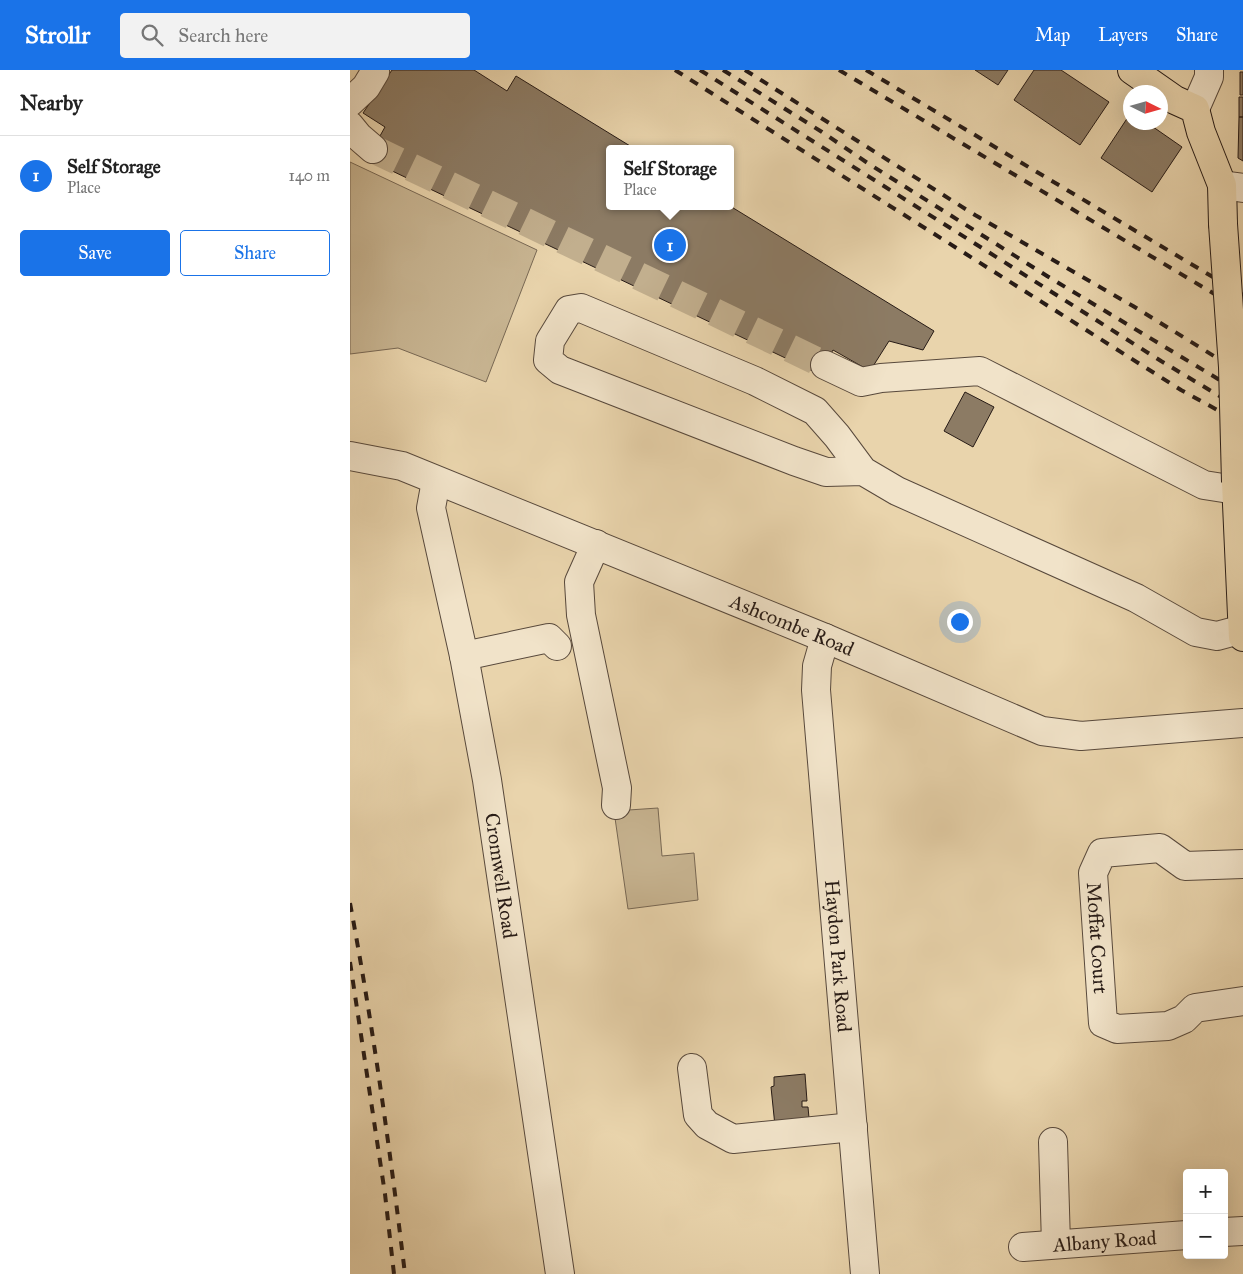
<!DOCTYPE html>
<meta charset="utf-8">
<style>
body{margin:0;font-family:"IM FELL Great Primer",serif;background:#f2f2f2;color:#222}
.controls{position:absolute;right:15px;bottom:15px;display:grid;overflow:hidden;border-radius:5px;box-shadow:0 5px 20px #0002}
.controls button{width:45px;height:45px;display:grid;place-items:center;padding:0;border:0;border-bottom:1px solid #e0e0e0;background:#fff;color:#222;font:25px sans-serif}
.compass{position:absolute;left:773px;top:15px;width:45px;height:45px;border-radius:50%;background:#fff;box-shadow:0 5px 20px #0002;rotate:95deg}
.you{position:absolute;left:609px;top:551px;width:18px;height:18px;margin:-12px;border:4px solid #fff;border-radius:50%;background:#1a73e8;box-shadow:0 0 0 8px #1a73e833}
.badge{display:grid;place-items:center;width:32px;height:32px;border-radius:50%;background:#1a73e8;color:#fff;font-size:16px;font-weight:700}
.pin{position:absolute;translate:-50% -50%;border:2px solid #fff;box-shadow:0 1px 5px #0006}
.popup{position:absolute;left:256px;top:75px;width:128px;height:65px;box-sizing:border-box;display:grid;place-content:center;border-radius:5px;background:#fff;filter:drop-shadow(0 1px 4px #0005);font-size:16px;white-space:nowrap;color:#767676}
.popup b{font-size:19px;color:#222}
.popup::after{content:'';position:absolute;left:50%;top:100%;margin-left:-10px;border:10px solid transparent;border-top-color:#fff}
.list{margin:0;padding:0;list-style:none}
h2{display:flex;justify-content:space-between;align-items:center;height:65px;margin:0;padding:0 20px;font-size:21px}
h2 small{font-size:16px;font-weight:400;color:#767676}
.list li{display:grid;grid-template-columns:32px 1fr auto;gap:15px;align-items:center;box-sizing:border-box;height:80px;padding:0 20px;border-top:1px solid #e0e0e0}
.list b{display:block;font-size:19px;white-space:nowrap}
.list p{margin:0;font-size:16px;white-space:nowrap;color:#767676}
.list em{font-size:16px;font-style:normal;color:#767676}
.actions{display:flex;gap:10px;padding:15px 20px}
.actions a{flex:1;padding:11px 0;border:1px solid #1a73e8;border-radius:5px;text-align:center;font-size:18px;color:#1a73e8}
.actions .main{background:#1a73e8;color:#fff}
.icon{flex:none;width:28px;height:28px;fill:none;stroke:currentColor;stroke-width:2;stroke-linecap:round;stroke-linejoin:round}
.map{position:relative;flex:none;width:893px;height:1204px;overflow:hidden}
header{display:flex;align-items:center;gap:30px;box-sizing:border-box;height:70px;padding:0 25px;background:#1a73e8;color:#fff}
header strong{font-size:24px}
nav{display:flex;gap:28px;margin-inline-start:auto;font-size:18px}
.search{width:350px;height:45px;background:#f2f2f2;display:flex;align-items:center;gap:12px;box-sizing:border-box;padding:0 18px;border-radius:5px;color:#767676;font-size:19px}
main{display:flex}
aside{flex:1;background:#fff}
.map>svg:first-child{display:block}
.green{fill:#c8b592;stroke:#786854}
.building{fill:#8c7b64;stroke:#271b16}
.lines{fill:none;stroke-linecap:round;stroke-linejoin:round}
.minor-tunnel{stroke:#c2af8e;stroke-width:28;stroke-dasharray:28 14;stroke-linecap:butt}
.minor-casing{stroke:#58493c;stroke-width:30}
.major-casing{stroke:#271b16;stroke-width:30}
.minor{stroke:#f1e3c9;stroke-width:28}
.major{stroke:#e9d4ac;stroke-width:28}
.rail{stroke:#271b16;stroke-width:4;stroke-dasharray:9 9;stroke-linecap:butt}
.major-bridge-casing{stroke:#271b16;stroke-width:30;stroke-linecap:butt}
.major-bridge{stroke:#e9d4ac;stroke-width:28}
.labels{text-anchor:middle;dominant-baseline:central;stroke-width:4;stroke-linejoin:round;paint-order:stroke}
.street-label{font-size:20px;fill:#271b16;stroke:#f1e3c9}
</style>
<header>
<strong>Strollr</strong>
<div class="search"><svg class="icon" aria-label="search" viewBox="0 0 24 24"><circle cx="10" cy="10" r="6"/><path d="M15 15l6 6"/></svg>Search here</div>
<nav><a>Map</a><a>Layers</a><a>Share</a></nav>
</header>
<main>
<aside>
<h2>Nearby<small></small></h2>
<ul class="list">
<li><span class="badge">1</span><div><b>Self Storage</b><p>Place</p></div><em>140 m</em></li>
</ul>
<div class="actions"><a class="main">Save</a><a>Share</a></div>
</aside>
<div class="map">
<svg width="893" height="1204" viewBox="0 0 893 1204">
<rect width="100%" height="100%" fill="#e9d4ac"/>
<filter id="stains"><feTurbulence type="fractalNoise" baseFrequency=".004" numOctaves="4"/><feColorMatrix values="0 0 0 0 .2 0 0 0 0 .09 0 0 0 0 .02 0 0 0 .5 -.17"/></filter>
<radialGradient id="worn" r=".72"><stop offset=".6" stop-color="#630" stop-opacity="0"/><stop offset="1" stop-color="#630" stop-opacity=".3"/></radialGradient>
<path class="green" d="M 0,92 L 187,180 L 136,312 L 48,278 L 0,284 Z
M 308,738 L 312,786 L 344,783 L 348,830 L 278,839 L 264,741 Z"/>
<path class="building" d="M 42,0 L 124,0 L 157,21 L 166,6 L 285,79 L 260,79 L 260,136 L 380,136 L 584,261 L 573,280 L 539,271 L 520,301 L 483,280 L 469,304 L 17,89 L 35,57 L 13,43 Z
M 625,0 L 658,0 L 648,15 Z
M 684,0 L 711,0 L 759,32 L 730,75 L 664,30 Z
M 890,2 L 893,2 L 893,25 L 890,25 Z
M 889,27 L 893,27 L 893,47 L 889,47 Z
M 780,44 L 780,52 L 796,52 L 832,77 L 802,122 L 751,88 Z
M 889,47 L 893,47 L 893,91 L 888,88 Z
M 615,322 L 644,337 L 623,377 L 594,361 Z
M 455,1004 L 457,1031 L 452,1031 L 452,1037 L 458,1037 L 460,1059 L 425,1056 L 421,1017 L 424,1016 L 424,1007 Z"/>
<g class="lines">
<path class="minor-tunnel" d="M 23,79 L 475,295"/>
<g class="minor-casing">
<g id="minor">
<path d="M 0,32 L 16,17 L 25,2 L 24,0"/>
<path d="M 845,39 L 859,7 L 859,0"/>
<path d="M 0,56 L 9,67 L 23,79"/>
<path d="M 872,115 L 893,118"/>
<path d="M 475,295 L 511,312 L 531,308 L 630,301 L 854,415 L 886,420"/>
<path id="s1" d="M 0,386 L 52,396 L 475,568 L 692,661 L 731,666 L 893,653"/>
<path d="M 513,401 L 476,402 L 444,391 L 210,300 L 198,290 L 200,271 L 219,240 L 231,238 L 405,311 L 465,341 L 487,366 L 513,401 L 547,421 L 786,528 L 846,562 L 867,566 L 893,559"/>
<path id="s2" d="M 86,411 L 81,438 L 114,586 L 137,710 L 210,1204"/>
<path d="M 246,474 L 229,512 L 231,545 L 267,718 L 266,735"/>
<path id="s3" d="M 475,568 L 467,596 L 466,620 L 515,1204"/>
<path d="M 114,586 L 199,568 L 207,576"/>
<path id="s4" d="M 893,794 L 835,796 L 810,778 L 752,783 L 743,803 L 753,953 L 767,959 L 818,956 L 834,949 L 845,938 L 893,931"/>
<path d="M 342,998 L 348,1045 L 357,1055 L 383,1069 L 503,1057"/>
<path d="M 703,1072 L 706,1174"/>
<path d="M 874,1162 L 893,1161"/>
<path id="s5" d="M 673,1177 L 837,1165"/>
</g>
</g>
<g class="major-casing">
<path id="major" d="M 782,0 L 825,30 L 845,39 L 851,62 L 872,115 L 873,154
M 886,412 L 893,567"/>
</g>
<use href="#minor" class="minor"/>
<use href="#major" class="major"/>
<path class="rail" d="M 325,0 L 831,320 L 893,354
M 350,0 L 811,291 L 893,340
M 373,0 L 472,62 L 519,94 L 697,206 L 893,324
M 395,0 L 625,145 L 783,236 L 893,304
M 489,0 L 893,241
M 516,0 L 893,225
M 0,833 C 23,956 40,1080 55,1204
M 0,892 L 35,1124 L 44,1204"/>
<g class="major-bridge-casing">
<path id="major-bridge" d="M 873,154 L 883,297 L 886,412"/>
</g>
<use href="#major-bridge" class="major-bridge"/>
</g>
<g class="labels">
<g class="street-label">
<text stroke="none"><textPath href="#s1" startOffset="474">Ashcombe Road</textPath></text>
<text stroke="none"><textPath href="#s2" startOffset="402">Cromwell Road</textPath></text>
<text stroke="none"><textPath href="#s4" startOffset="234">Moffat Court</textPath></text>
<text stroke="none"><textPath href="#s3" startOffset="320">Haydon Park Road</textPath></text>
<text stroke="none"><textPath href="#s5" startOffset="82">Albany Road</textPath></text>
</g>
</g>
<rect width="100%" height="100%" filter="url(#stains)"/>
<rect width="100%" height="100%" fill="url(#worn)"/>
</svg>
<div class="controls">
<button>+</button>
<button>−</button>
</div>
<svg class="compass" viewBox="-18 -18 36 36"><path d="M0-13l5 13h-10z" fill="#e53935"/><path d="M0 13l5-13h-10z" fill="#767676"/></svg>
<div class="you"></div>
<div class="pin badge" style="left:320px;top:175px">1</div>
<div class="popup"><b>Self Storage</b>Place</div>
</div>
</main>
